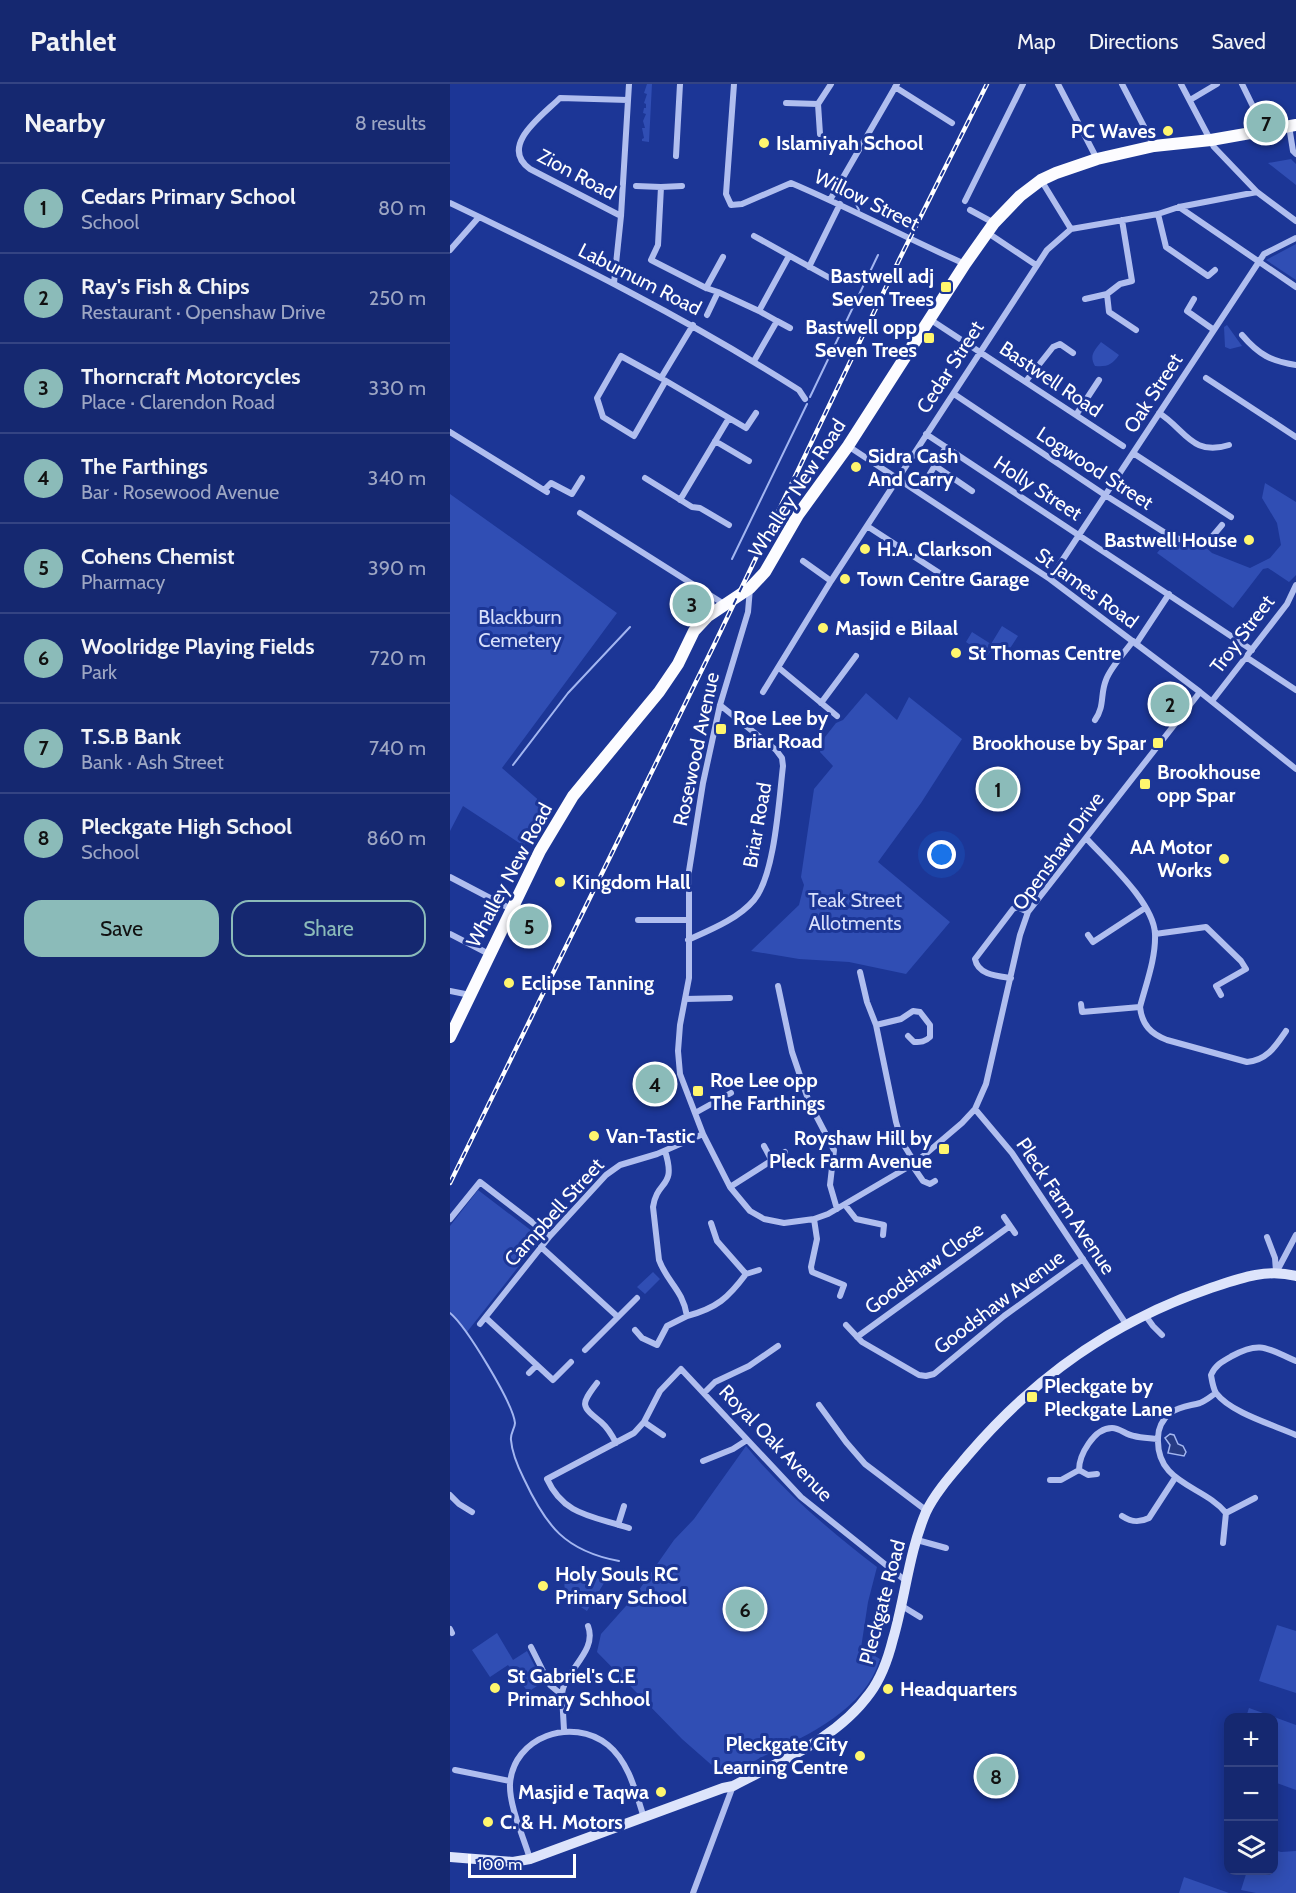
<!DOCTYPE html>
<meta charset="utf-8">
<style>
body{margin:0;font-family:Cabin,sans-serif;background:#223478;color:#f1f3f6}
.controls{position:absolute;right:18px;bottom:18px;display:grid;overflow:hidden;border-radius:12px;box-shadow:0 3px 15px #0003}
.controls button{width:54px;height:54px;display:grid;place-items:center;padding:0;border:0;border-bottom:2px solid #344483;background:#152870;color:#f1f3f6;font:30px sans-serif}
.scale{position:absolute;left:18px;bottom:15px;width:108px;box-sizing:border-box;padding-left:6px;border:3px solid #fff;border-top:0;font-size:16px;line-height:21px;white-space:nowrap;color:#fff;-webkit-text-stroke:4px #1c3696;paint-order:stroke}
.you{position:absolute;left:492px;top:771px;width:21px;height:21px;margin:-15px;border:4px solid #fff;border-radius:50%;background:#1a73e8;box-shadow:0 0 0 9px #1a73e833}
.badge{display:grid;place-items:center;width:39px;height:39px;border-radius:50%;background:#8bbbb9;color:#111;font-size:20px;font-weight:700}
.pin{position:absolute;translate:-50% -50%;border:3px solid #fff;box-shadow:0 2px 6px #0006}
.list{margin:0;padding:0;list-style:none}
h2{display:flex;justify-content:space-between;align-items:center;height:78px;margin:0;padding:0 24px;font-size:26px}
h2 small{font-size:20px;font-weight:400;color:#9da6c3}
.list li{display:grid;grid-template-columns:39px 1fr auto;gap:18px;align-items:center;box-sizing:border-box;height:90px;padding:0 24px;border-top:2px solid #344483}
.list b{display:block;font-size:22px;white-space:nowrap}
.list p{margin:0;font-size:20px;white-space:nowrap;color:#9da6c3}
.list em{font-size:20px;font-style:normal;color:#9da6c3}
.actions{display:flex;gap:12px;padding:18px 24px}
.actions a{flex:1;padding:14px 0;border:2px solid #8bbbb9;border-radius:18px;text-align:center;font-size:21px;color:#8bbbb9}
.actions .main{background:#8bbbb9;color:#111}
.icon{flex:none;width:33px;height:33px;fill:none;stroke:currentColor;stroke-width:2;stroke-linecap:round;stroke-linejoin:round}
.map{position:relative;flex:none;width:846px;height:1809px;overflow:hidden}
header{display:flex;align-items:center;gap:36px;box-sizing:border-box;height:84px;padding:0 30px;background:#152870;border-bottom:2px solid #344483}
header strong{font-size:28px}
nav{display:flex;gap:33px;margin-inline-start:auto;font-size:21px}
main{display:flex}
aside{flex:1;background:#152870}
.map>svg:first-child{display:block}
.green{fill:#304eb4}
.water{fill:#273b84;stroke:#a3b6f1;stroke-width:1.5}
.lines{fill:none;stroke-linecap:round;stroke-linejoin:round}
.stream{stroke:#a3b6f1;stroke-width:2}
.minor{stroke:#b0beef;stroke-width:6}
.secondary{stroke:#dde4fb;stroke-width:10}
.trunk{stroke:#fcfcff;stroke-width:12}
.rail-casing{stroke:#fff;stroke-width:4.5}
.rail{stroke:#1c3696;stroke-width:2;stroke-dasharray:7;stroke-linecap:butt}
.poi-dot{fill:#fff66e;stroke:#1c3696;stroke-width:2}
.labels{text-anchor:middle;dominant-baseline:central;stroke-width:6;stroke-linejoin:round;paint-order:stroke}
.poi-label{font-size:20px;font-weight:bold;fill:#fff;stroke:#1c3696;text-anchor:start}
.street-label{font-size:20px;fill:#fff;stroke:#1c3696}
.park-label{font-size:20px;fill:#d7dffb;stroke:#1c3696}
</style>
<header>
<strong>Pathlet</strong>
<nav><a>Map</a><a>Directions</a><a>Saved</a></nav>
</header>
<main>
<aside>
<h2>Nearby<small>8 results</small></h2>
<ul class="list">
<li><span class="badge">1</span><div><b>Cedars Primary School</b><p>School</p></div><em>80 m</em></li>
<li><span class="badge">2</span><div><b>Ray's Fish &amp; Chips</b><p>Restaurant · Openshaw Drive</p></div><em>250 m</em></li>
<li><span class="badge">3</span><div><b>Thorncraft Motorcycles</b><p>Place · Clarendon Road</p></div><em>330 m</em></li>
<li><span class="badge">4</span><div><b>The Farthings</b><p>Bar · Rosewood Avenue</p></div><em>340 m</em></li>
<li><span class="badge">5</span><div><b>Cohens Chemist</b><p>Pharmacy</p></div><em>390 m</em></li>
<li><span class="badge">6</span><div><b>Woolridge Playing Fields</b><p>Park</p></div><em>720 m</em></li>
<li><span class="badge">7</span><div><b>T.S.B Bank</b><p>Bank · Ash Street</p></div><em>740 m</em></li>
<li><span class="badge">8</span><div><b>Pleckgate High School</b><p>School</p></div><em>860 m</em></li>
</ul>
<div class="actions"><a class="main">Save</a><a>Share</a></div>
</aside>
<div class="map">
<svg width="846" height="1809" viewBox="0 0 846 1809">
<rect width="100%" height="100%" fill="#1c3696"/>
<path class="green" d="M 197,0 L 202,0 L 199,58 L 192,57 L 192,55 L 194,54 L 192,44 L 195,44 L 193,37 L 196,30 L 193,29 L 194,24 L 196,24 L 196,20 L 194,19 L 197,10 L 194,9 Z
M 841,75 L 846,80 L 846,101 L 818,79 Z
M 846,160 L 846,196 L 816,176 Z
M 777,241 L 792,262 L 780,265 L 775,263 L 774,243 Z
M 651,258 L 669,271 C 662,281 657,283 645,282 C 639,272 644,267 651,258 Z
M 815,399 L 846,418 L 846,491 L 839,498 L 818,484 L 813,485 L 783,524 L 707,469 L 718,456 L 751,459 L 762,469 L 800,484 L 820,474 L 831,461 L 827,439 L 812,414 Z
M 0,410 L 167,529 L 52,684 L 101,727 L 74,762 L 13,722 L 0,747 Z
M 552,542 L 568,552 L 557,569 L 545,562 L 537,572 L 516,558 L 522,548 L 541,560 Z
M 416,609 L 447,636 L 459,613 L 512,655 L 471,719 L 428,778 L 500,838 L 456,890 L 399,878 L 349,875 L 301,867 L 349,821 L 354,801 L 351,793 L 364,705 L 383,682 L 370,668 L 375,653 L 386,639 L 393,636 Z
M 28,1106 L 91,1154 L 17,1248 L 0,1228 L 0,1142 Z
M 203,1188 L 210,1195 L 195,1210 L 187,1203 Z
M 296,1362 C 335,1409 379,1446 427,1483 L 418,1518 L 411,1564 L 430,1575 C 415,1625 359,1651 316,1671 C 301,1679 286,1687 270,1692 L 265,1684 L 232,1655 L 147,1568 L 151,1550 L 184,1513 L 224,1456 L 244,1435 Z
M 135,1484 L 154,1499 L 137,1527 L 123,1518 L 115,1519 L 114,1487 L 120,1486 L 129,1493 Z
M 827,1541 L 846,1547 L 846,1609 L 809,1597 Z
M 47,1549 L 63,1576 L 77,1567 L 93,1598 L 78,1608 L 58,1581 L 40,1593 L 22,1566 Z
M 799,1624 L 846,1641 L 846,1706 L 824,1698 L 824,1634 L 796,1633 Z
M 824,1766 L 831,1768 L 846,1767 L 846,1809 L 806,1809 L 791,1806 L 797,1787 L 824,1786 Z
M 734,1793 L 779,1809 L 729,1809 Z"/>
<path class="water" d="M 720,1350 L 724,1351 L 728,1360 L 733,1362 L 736,1368 L 734,1372 L 718,1369 L 720,1361 L 715,1354 Z"/>
<g class="lines">
<path class="stream" d="M 396,101 L 409,126
M 360,313 L 428,171
M 282,475 L 357,320
M 63,681 L 118,609 L 180,543
M 0,1229 C 16,1242 63,1319 65,1339 C 65,1344 60,1350 61,1356 C 62,1370 68,1383 74,1395 C 96,1442 115,1467 169,1477"/>
<path class="minor" d="M 284,0 L 276,110 L 281,121 L 292,120 L 341,99 C 400,124 456,154 515,180
M 608,0 L 647,75
M 672,0 L 704,62
M 731,0 L 764,63 L 807,108 L 846,137
M 792,0 L 814,45
M 445,3 L 502,39
M 740,16 L 767,0
M 336,19 L 368,20
M 839,42 L 843,67 L 846,70
M 370,50 L 368,20 L 381,0
M 226,72 L 230,0
M 591,96 L 621,145
M 186,102 L 211,103
M 232,102 L 211,103 L 208,161 L 201,176 L 256,204 L 268,208
M 380,116 L 447,0
M 515,117 L 573,0
M 0,119 C 120,176 238,235 349,306 L 355,315
M 729,123 L 846,203
M 520,126 L 544,139
M 708,130 L 716,163 L 758,192 L 765,186
M 171,132 L 80,85 C 48,62 93,31 110,14 L 178,16
M 538,149 L 586,181
M 304,152 L 387,198
M 0,166 L 29,133
M 359,183 L 390,120
M 164,199 L 171,132 L 179,0
M 256,204 L 273,173
M 657,210 L 659,228 L 686,246
M 635,215 L 657,210 L 670,200 L 682,197 L 672,136
M 744,215 L 737,227 L 764,246
M 257,231 L 268,208 L 309,227
M 481,236 L 673,362
M 327,237 L 340,244
M 792,251 C 809,271 821,277 846,281
M 304,277 L 327,237 L 309,227 L 339,172
M 211,294 L 171,272 L 147,314 L 153,333 L 184,352 L 215,298
M 756,294 L 846,353
M 576,297 L 603,263 L 610,260 L 623,269
M 504,310 L 655,411 L 717,450 L 729,455 L 761,454 L 772,441
M 709,329 C 735,345 742,373 779,361
M 626,331 L 649,296
M 279,334 L 296,344 L 306,329
M 0,348 L 97,408
M 476,350 L 802,566
M 265,357 L 299,377
M 398,362 L 600,495 L 750,608 L 846,685
M 683,369 L 781,433
M 484,381 L 522,407
M 478,393 L 496,363
M 195,394 L 242,423 L 250,424 L 279,441
M 94,406 L 101,399 L 122,410 L 132,394
M 230,416 L 279,334 L 211,294 L 243,241
M 130,429 L 274,520
M 417,442 L 494,492
M 353,477 L 381,497
M 600,495 L 814,170 L 846,154
M 300,504 L 298,528 L 270,621 L 253,699 L 239,787 L 239,894 L 230,941 L 228,967 L 230,990 L 253,1050 L 280,1103 L 300,1127 L 314,1135 L 334,1139 L 364,1135 L 378,1130 L 465,1079 L 512,1039 L 525,1025 L 536,1000 L 570,851 L 578,828 L 750,608
M 686,560 L 719,510
M 796,573 L 846,606
M 329,584 L 387,632
M 313,608 L 381,497 L 597,166 L 621,145 L 708,130 L 729,123 L 807,108
M 762,617 L 837,520 L 846,501
M 371,619 L 406,572
M 645,636 C 655,622 650,610 656,596 C 660,584 675,568 683,557
M 636,754 C 657,777 704,819 705,850 C 706,874 696,900 690,923 C 692,941 701,950 717,956 L 797,978 C 817,976 825,963 836,947
M 0,793 L 61,825
M 188,836 L 238,836
M 0,850 L 39,870
M 705,850 L 756,843 L 791,877 L 796,885 L 766,902 L 771,911
M 638,851 L 643,858 L 695,824
M 238,856 C 260,846 288,835 304,816 C 325,791 329,715 333,682 L 332,674 L 326,666 L 270,621
M 410,888 L 417,918 L 426,941 L 446,1038 L 452,1058 L 465,1079
M 561,894 C 547,892 528,891 525,875 L 563,825 L 567,823 L 578,828
M 328,902 L 342,968 L 359,1018 L 384,1066 L 380,1101 L 387,1125
M 0,907 L 20,911
M 235,915 L 280,914
M 631,920 L 632,928 L 690,923
M 426,941 L 451,935 L 463,927 L 470,928 L 480,941 L 480,953 C 475,958 471,958 464,958 L 458,952
M 525,1025 L 562,1069 L 676,1240
M 245,1029 L 281,1009
M 314,1062 L 322,1077
M 462,1081 L 473,1097 L 480,1100 L 485,1097
M 280,1103 L 335,1068
M 395,1121 L 406,1135 L 434,1141 L 433,1151
M 554,1133 L 565,1149
M 0,1135 L 30,1098 L 100,1152
M 364,1135 L 367,1155 L 361,1183 L 362,1188 L 394,1201 L 390,1212
M 817,1153 L 825,1174 L 826,1187
M 91,1163 L 168,1233
M 826,1189 L 846,1151
M 296,1190 L 309,1186
M 695,1231 L 703,1242 L 712,1251
M 237,1232 C 267,1224 278,1214 296,1190 L 267,1157 L 261,1139
M 36,1234 L 103,1296 L 121,1278
M 30,1240 L 100,1152 L 156,1091 L 170,1081 L 207,1070 L 253,1050
M 396,1241 L 412,1258 L 469,1291 L 476,1292 L 484,1290 L 554,1232 L 633,1175
M 185,1246 L 192,1254 L 207,1261 L 217,1242 L 237,1232 C 233,1206 217,1198 209,1176 L 203,1123 C 207,1095 227,1105 215,1067
M 407,1253 L 560,1142
M 135,1266 L 187,1214
M 846,1277 C 818,1265 811,1256 782,1272 C 773,1277 765,1281 761,1291 C 762,1297 763,1304 766,1309 C 781,1329 824,1341 846,1351
M 79,1289 L 87,1281
M 147,1299 C 130,1321 131,1322 151,1338 C 158,1344 162,1351 166,1359
M 254,1309 L 265,1298 L 299,1282 L 328,1262
M 766,1309 C 761,1312 756,1317 750,1319 C 739,1322 730,1322 720,1329 C 712,1336 708,1343 708,1354 C 706,1400 753,1401 776,1429 L 805,1414
M 369,1321 L 396,1358 L 415,1380 L 477,1427
M 194,1338 L 213,1351
M 253,1377 L 283,1365 L 297,1356
M 647,1390 L 638,1391 L 629,1386 C 629,1371 644,1344 662,1344 C 670,1344 676,1351 684,1352 C 691,1354 700,1354 708,1355
M 600,1396 L 611,1396 L 629,1386
M 0,1411 L 9,1420 L 22,1428
M 672,1432 C 681,1438 689,1439 699,1434 L 725,1394
M 168,1441 L 174,1422
M 179,1444 C 143,1432 114,1432 97,1395 L 184,1349 L 194,1338 L 210,1307 L 231,1285 L 351,1413 L 456,1497
M 467,1456 L 496,1464
M 773,1459 L 776,1429
M 452,1522 L 470,1533
M 0,1545 L 2,1549
M 81,1563 L 100,1601 L 112,1611 L 114,1646
M 112,1611 C 113,1587 148,1568 138,1542
M 5,1686 L 60,1697
M 80,1775 C 74,1754 59,1722 60,1700 C 63,1653 122,1632 158,1661 C 179,1678 186,1709 194,1734
M 243,1809 L 283,1702"/>
<path class="secondary" d="M 0,1773 L 63,1778 L 80,1775 L 273,1704 L 283,1702 C 332,1676 387,1655 420,1609 C 432,1593 438,1575 443,1555 C 455,1514 459,1468 476,1428 C 486,1407 504,1388 519,1370 C 585,1293 662,1238 758,1205 C 788,1195 815,1184 846,1192"/>
<path class="trunk" d="M 0,953 L 90,767 L 123,712 L 209,608 L 228,580 L 244,547 L 258,532 L 300,504 L 315,488 L 348,431 L 398,362 L 515,180 L 544,139 L 570,112 L 591,96 L 606,89 L 647,75 L 704,62 L 761,56 L 846,41"/>
<g class="rail-casing">
<path id="rail" d="M 0,1099 L 265,559 L 450,174 L 537,0"/>
</g>
<use href="#rail" class="rail"/>
</g>
<g class="poi-dot">
<circle cx="718" cy="47" r="6"/>
<circle cx="314" cy="59" r="6"/>
<rect x="490" y="197" width="12" height="12" rx="3"/>
<rect x="473" y="248" width="12" height="12" rx="3"/>
<circle cx="406" cy="383" r="6"/>
<circle cx="799" cy="456" r="6"/>
<circle cx="415" cy="465" r="6"/>
<circle cx="395" cy="495" r="6"/>
<circle cx="373" cy="544" r="6"/>
<circle cx="506" cy="569" r="6"/>
<rect x="265" y="639" width="12" height="12" rx="3"/>
<rect x="702" y="653" width="12" height="12" rx="3"/>
<rect x="689" y="694" width="12" height="12" rx="3"/>
<circle cx="774" cy="775" r="6"/>
<circle cx="110" cy="798" r="6"/>
<circle cx="59" cy="899" r="6"/>
<rect x="242" y="1001" width="12" height="12" rx="3"/>
<circle cx="144" cy="1052" r="6"/>
<rect x="488" y="1059" width="12" height="12" rx="3"/>
<rect x="576" y="1307" width="12" height="12" rx="3"/>
<circle cx="93" cy="1502" r="6"/>
<circle cx="45" cy="1604" r="6"/>
<circle cx="438" cy="1605" r="6"/>
<circle cx="410" cy="1672" r="6"/>
<circle cx="211" cy="1708" r="6"/>
<circle cx="38" cy="1738" r="6"/>
</g>
<g class="labels">
<g class="poi-label">
<text x="706" y="47" text-anchor="end">PC Waves</text>
<text x="326" y="59">Islamiyah School</text>
<text x="484" y="192" text-anchor="end">Bastwell adj<tspan x="484" dy="23">Seven Trees</tspan></text>
<text x="467" y="243" text-anchor="end">Bastwell opp<tspan x="467" dy="23">Seven Trees</tspan></text>
<text x="418" y="372">Sidra Cash<tspan x="418" dy="23">And Carry</tspan></text>
<text x="787" y="456" text-anchor="end">Bastwell House</text>
<text x="427" y="465">H.A. Clarkson</text>
<text x="407" y="495">Town Centre Garage</text>
<text x="385" y="544">Masjid e Bilaal</text>
<text x="518" y="569">St Thomas Centre</text>
<text x="283" y="634">Roe Lee by<tspan x="283" dy="23">Briar Road</tspan></text>
<text x="696" y="659" text-anchor="end">Brookhouse by Spar</text>
<text x="707" y="688">Brookhouse<tspan x="707" dy="23">opp Spar</tspan></text>
<text x="762" y="763" text-anchor="end">AA Motor<tspan x="762" dy="23">Works</tspan></text>
<text x="122" y="798">Kingdom Hall</text>
<text x="71" y="899">Eclipse Tanning</text>
<text x="260" y="996">Roe Lee opp<tspan x="260" dy="23">The Farthings</tspan></text>
<text x="156" y="1052">Van-Tastic</text>
<text x="482" y="1054" text-anchor="end">Royshaw Hill by<tspan x="482" dy="23">Pleck Farm Avenue</tspan></text>
<text x="594" y="1302">Pleckgate by<tspan x="594" dy="23">Pleckgate Lane</tspan></text>
<text x="105" y="1490">Holy Souls RC<tspan x="105" dy="23">Primary School</tspan></text>
<text x="57" y="1592">St Gabriel's C.E<tspan x="57" dy="23">Primary Schhool</tspan></text>
<text x="450" y="1605">Headquarters</text>
<text x="398" y="1660" text-anchor="end">Pleckgate City<tspan x="398" dy="23">Learning Centre</tspan></text>
<text x="199" y="1708" text-anchor="end">Masjid e Taqwa</text>
<text x="50" y="1738">C. &amp; H. Motors</text>
</g>
<g class="street-label">
<text transform="translate(127 90) rotate(28)">Zion Road</text>
<text transform="translate(417 116) rotate(26)">Willow Street</text>
<text transform="translate(190 195) rotate(27)">Laburnum Road</text>
<text transform="translate(500 283) rotate(-57)">Cedar Street</text>
<text transform="translate(601 295) rotate(34)">Bastwell Road</text>
<text transform="translate(703 309) rotate(-57)">Oak Street</text>
<text transform="translate(645 384) rotate(33)">Logwood Street</text>
<text transform="translate(347 404) rotate(-57)">Whalley New Road</text>
<text transform="translate(588 404) rotate(33)">Holly Street</text>
<text transform="translate(637 504) rotate(36)">St James Road</text>
<text transform="translate(792 550) rotate(-53)">Troy Street</text>
<text transform="translate(246 665) rotate(-78)">Rosewood Avenue</text>
<text transform="translate(307 741) rotate(-80)">Briar Road</text>
<text transform="translate(608 767) rotate(-54)">Openshaw Drive</text>
<text transform="translate(59 791) rotate(-62)">Whalley New Road</text>
<text transform="translate(616 1122) rotate(56)">Pleck Farm Avenue</text>
<text transform="translate(104 1128) rotate(-48)">Campbell Street</text>
<text transform="translate(474 1184) rotate(-36)">Goodshaw Close</text>
<text transform="translate(549 1218) rotate(-37)">Goodshaw Avenue</text>
<text transform="translate(326 1359) rotate(46)">Royal Oak Avenue</text>
<text transform="translate(432 1518) rotate(-75)">Pleckgate Road</text>
</g>
<g class="park-label">
<text x="70" y="533">Blackburn<tspan x="70" dy="23">Cemetery</tspan></text>
<text x="405" y="816">Teak Street<tspan x="405" dy="23">Allotments</tspan></text>
</g>
</g>
</svg>
<div class="controls">
<button>+</button>
<button>−</button>
<button><svg class="icon" aria-label="layers" viewBox="0 0 24 24"><path d="M12 4l9 5-9 5-9-5zM3 14l9 5 9-5"/></svg></button>
</div>
<div class="scale">100 m</div>
<div class="you"></div>
<div class="pin badge" style="left:548px;top:705px">1</div>
<div class="pin badge" style="left:720px;top:620px">2</div>
<div class="pin badge" style="left:242px;top:520px">3</div>
<div class="pin badge" style="left:205px;top:1000px">4</div>
<div class="pin badge" style="left:79px;top:842px">5</div>
<div class="pin badge" style="left:295px;top:1525px">6</div>
<div class="pin badge" style="left:816px;top:39px">7</div>
<div class="pin badge" style="left:546px;top:1692px">8</div>
</div>
</main>
